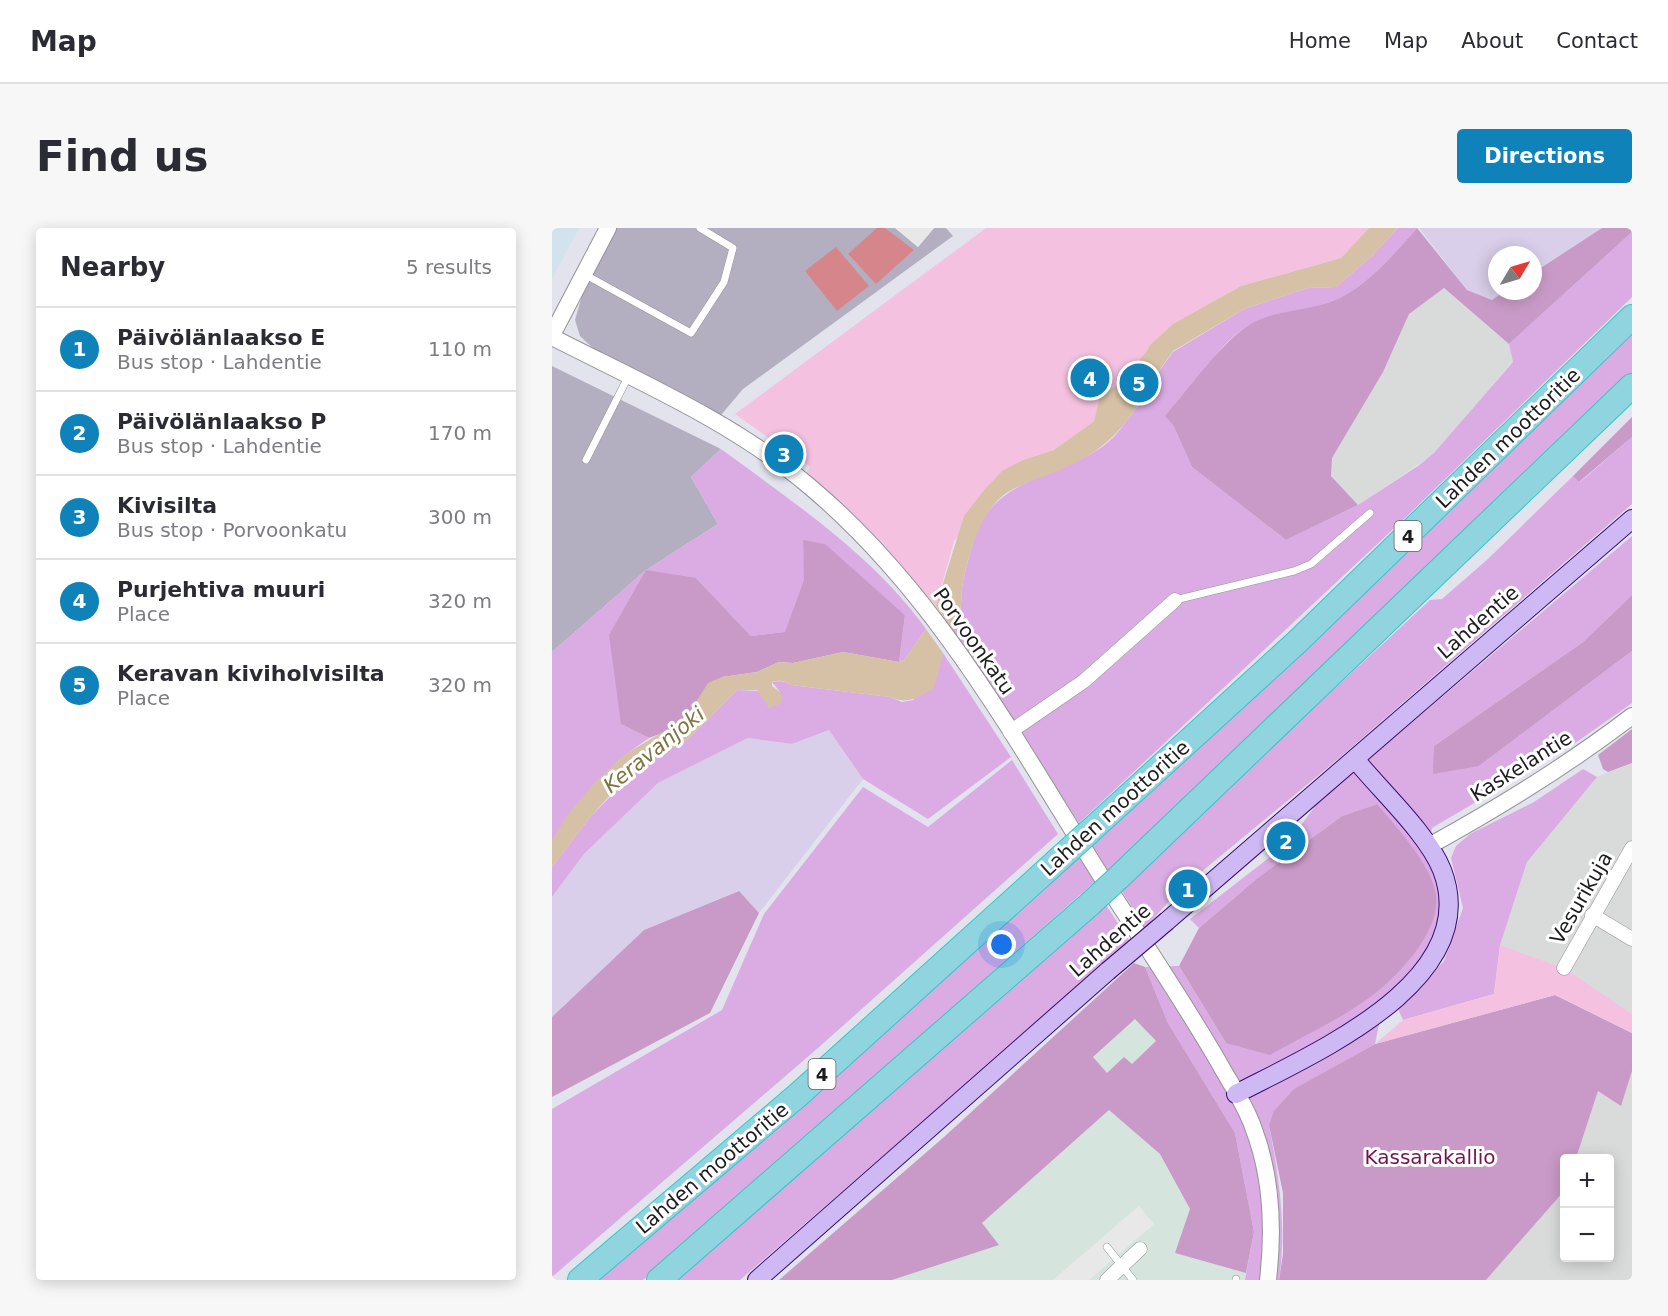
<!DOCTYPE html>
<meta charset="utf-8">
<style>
body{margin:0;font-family:"DejaVu Sans",sans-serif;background:#f7f7f7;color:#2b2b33}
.controls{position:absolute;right:18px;bottom:18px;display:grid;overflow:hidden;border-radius:6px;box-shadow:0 3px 15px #0003}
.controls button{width:54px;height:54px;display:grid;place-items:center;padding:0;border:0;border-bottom:2px solid #e1e1e2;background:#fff;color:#2b2b33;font:30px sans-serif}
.compass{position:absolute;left:936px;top:18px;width:54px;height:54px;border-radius:50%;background:#fff;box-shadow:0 3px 15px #0003;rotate:52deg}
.you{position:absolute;left:450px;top:717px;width:21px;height:21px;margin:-15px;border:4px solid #fff;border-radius:50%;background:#1a73e8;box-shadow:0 0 0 9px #1a73e833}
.badge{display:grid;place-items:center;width:39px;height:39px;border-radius:50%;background:#0f82b9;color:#fff;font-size:20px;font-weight:700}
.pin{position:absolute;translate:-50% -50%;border:3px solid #fff;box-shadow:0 2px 6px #0006}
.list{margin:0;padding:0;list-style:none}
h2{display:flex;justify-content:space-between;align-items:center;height:78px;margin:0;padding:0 24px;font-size:26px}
h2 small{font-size:20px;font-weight:400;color:#7c7c81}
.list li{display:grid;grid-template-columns:39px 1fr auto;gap:18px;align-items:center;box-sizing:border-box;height:84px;padding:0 24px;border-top:2px solid #e1e1e2}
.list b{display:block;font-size:22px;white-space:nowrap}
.list p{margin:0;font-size:20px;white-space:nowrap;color:#7c7c81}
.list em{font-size:20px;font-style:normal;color:#7c7c81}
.map{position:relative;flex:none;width:1080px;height:1052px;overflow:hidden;border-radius:6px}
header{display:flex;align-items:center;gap:36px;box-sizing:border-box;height:84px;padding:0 30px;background:#fff;border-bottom:2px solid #e1e1e2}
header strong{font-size:28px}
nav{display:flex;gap:33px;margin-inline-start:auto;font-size:21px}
.intro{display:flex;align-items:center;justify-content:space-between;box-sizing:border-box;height:144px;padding:0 36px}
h1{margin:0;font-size:42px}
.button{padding:15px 27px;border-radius:6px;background:#0f82b9;color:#fff;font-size:21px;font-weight:700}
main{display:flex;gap:36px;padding:0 36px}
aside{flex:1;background:#fff;border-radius:6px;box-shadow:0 3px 15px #0003}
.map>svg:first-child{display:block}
.residential{fill:#d9dada}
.commercial{fill:#d3e3ed}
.industrial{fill:#d5e5dd}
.construction{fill:#b4afc0}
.farmland{fill:#dacfea}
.grass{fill:#daace3}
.forest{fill:#c99ac7;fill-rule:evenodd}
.park{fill:#f4c2e0}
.pitch{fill:#d6868b}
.parking{fill:#e8e8e8}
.water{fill:#d7c1a6}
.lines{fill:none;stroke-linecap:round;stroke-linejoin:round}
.river{stroke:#d7c1a6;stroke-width:21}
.service-casing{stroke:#939393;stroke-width:8}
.minor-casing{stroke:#939393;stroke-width:15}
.tertiary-casing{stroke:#939393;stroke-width:18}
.secondary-casing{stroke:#350d69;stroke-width:20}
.motorway-casing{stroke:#31c9c6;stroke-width:26}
.service{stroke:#fff;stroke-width:7}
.minor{stroke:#fff;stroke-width:14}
.tertiary{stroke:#fff;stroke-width:16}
.secondary{stroke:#cfb9f4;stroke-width:18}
.motorway{stroke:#8fd4df;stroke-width:24}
.secondary-bridge-casing{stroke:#350d69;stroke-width:20;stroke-linecap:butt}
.motorway-bridge-casing{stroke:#31c9c6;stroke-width:26;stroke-linecap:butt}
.secondary-bridge{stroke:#cfb9f4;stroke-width:18}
.motorway-bridge{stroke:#8fd4df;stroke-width:24}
.labels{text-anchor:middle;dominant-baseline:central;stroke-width:6;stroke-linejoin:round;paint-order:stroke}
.shield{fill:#fff;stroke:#606060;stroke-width:1.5}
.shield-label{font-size:18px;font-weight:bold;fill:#1c1c1c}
.street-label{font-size:20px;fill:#1c1c1c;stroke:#fff}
.park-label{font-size:20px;fill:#71144b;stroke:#fff}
.water-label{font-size:21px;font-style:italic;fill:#7e7441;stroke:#fff}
</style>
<header>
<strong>Map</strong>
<nav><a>Home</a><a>Map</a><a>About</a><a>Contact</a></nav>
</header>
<div class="intro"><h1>Find us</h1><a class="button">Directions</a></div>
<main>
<aside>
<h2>Nearby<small>5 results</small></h2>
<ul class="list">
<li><span class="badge">1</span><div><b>Päivölänlaakso E</b><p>Bus stop · Lahdentie</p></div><em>110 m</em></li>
<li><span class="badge">2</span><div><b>Päivölänlaakso P</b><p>Bus stop · Lahdentie</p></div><em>170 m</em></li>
<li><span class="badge">3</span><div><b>Kivisilta</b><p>Bus stop · Porvoonkatu</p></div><em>300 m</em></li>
<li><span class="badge">4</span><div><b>Purjehtiva muuri</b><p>Place</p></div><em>320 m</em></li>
<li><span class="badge">5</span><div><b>Keravan kiviholvisilta</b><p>Place</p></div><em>320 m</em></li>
</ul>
</aside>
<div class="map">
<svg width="1080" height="1052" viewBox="0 0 1080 1052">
<rect width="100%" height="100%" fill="#e2e3ed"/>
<path class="residential" d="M 891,60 L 957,116 L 961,133 L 883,225 L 806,277 L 779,248 L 780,230 L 831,144 L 857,86 Z
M 1080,535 L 1080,786 L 1012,740 L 948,717 L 975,634 L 1045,549 Z
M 1080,843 L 1080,1052 L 934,1052 L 1012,963 L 1012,1030 L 1058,1030 L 1058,930 L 1024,930 L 1046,863 L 1069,878 Z"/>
<path class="commercial" d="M 0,0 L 27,0 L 0,51 Z"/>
<path class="industrial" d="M 583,790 L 604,813 L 579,837 L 555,845 L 541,830 Z
M 557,882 L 608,926 L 638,981 L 623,1025 L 694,1045 L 693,1052 L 340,1052 L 447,1017 L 430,995 Z"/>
<path class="construction" d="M 63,0 L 343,0 L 366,19 L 382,0 L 394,0 L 401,8 L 191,161 L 169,187 L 43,122 L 28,108 L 23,92 L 33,57 Z
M 0,138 L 169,221 L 139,249 L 166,296 L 94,342 L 0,424 Z"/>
<path class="farmland" d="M 867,0 L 1050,0 L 981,45 L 981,27 L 945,27 L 945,63 L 953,63 L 940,72 L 915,62 Z
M 277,502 L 311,551 L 207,685 L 186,663 L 92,702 L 0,789 L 0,669 L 32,626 L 106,555 L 196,510 L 240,516 Z"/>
<path class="grass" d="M 846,0 L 865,0 C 842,26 812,62 778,74 C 754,84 727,82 703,94 C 665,112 640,162 621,197 L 640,239 L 734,312 L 806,277 L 866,238 L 882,225 L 961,134 L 957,116 L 1080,4 L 1080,69 L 852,291 L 527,595 L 400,401 C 413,385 407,368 412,349 C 416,333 421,311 428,296 C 453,249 510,247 550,219 C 570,205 578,184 595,168 L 592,164 L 621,124 L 692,81 L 756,60 L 784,59 L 820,28 Z
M 1080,102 L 1080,145 L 915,307 L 580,621 L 91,1052 L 43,1052 Z
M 1080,209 L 1080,276 L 785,532 L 626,663 L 593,700 L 568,660 L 878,372 L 890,371 L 936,331 L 1021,248 L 1028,254 Z
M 169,221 C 241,274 322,328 374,401 L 352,432 L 347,434 L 353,387 L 272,316 L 251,313 L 253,352 L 234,404 L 199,408 L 144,350 L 69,496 L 97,510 C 56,537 25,571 0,613 L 0,424 L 94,342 L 166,296 L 139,249 Z
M 1080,308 L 1080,367 L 1031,414 L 882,518 L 927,538 L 1080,423 L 1080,475 L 1019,518 L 880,600 L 877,618 L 889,639 L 890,711 L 830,781 L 823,816 L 743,861 L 717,897 C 727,949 735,999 727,1052 L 693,1052 L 702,1004 L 683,905 L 616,795 L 593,739 L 627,738 L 674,815 L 825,576 L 790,588 L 708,648 L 647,700 L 638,691 L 736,615 L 766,574 Z
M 391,425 L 459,529 L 376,591 L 311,551 L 277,502 L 240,516 L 196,510 L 106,555 L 32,626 L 0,669 L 0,639 L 39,588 L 93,534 L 135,512 L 185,462 L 228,464 L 220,454 C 227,453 233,452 239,457 L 338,469 L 350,474 L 361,472 Z
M 460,532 L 506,606 L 266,820 L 0,1049 L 0,881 L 170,782 L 212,686 L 311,559 L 376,599 Z
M 1031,541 L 1045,549 L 975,634 L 948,717 L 942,766 L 851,792 L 846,781 L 892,733 L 911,680 L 899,630 L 904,618 L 918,606 L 982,574 Z
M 552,674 L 577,712 L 538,748 L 188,1052 L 126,1052 Z"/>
<path class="forest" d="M 865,0 L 915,62 L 940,72 L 953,63 L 981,63 L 981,45 L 1050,0 L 1080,0 L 1080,4 L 957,116 L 892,60 L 857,86 L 831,144 L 780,230 L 779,248 L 806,277 L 734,312 L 640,239 L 621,197 L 613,188 C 636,162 673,109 702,94 C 726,82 753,83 778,74 C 812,62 842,26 865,0 Z
M 1080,189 L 1080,209 L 1027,254 L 1021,248 Z
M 251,312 L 273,316 L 353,387 L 347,434 L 291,424 L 241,435 L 227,434 L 205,444 L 170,449 L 141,479 L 134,490 L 118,502 L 97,510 L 69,496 L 57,407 L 94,342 L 144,350 L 199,408 L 233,404 L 252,352 Z
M 1080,367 L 1080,423 L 927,538 L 881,546 L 882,518 L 1031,414 Z
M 1080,501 L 1080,535 L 1056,544 L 1051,541 L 1046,527 Z
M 825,576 C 844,599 880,637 884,667 C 889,703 847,747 821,767 C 791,790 751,808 718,827 L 674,815 L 627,738 L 647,700 L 708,648 L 790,588 Z
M 187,663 L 207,685 L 158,785 L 0,869 L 0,789 L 92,702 Z
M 582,735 L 593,739 L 616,795 L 683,905 L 702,1004 L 694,1045 L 623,1025 L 638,981 L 608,926 L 557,882 L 430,995 L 447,1017 L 340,1052 L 227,1052 L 392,909 ZM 583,791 L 604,813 L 580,836 L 572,829 L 555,845 L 541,829 Z
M 1003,767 L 1080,805 L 1080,843 L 1069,878 L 1046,863 L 1024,930 L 1012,930 L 1012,963 L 934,1052 L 727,1052 L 731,1026 L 731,965 L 717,897 L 722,883 L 742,861 L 823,816 Z"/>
<path class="park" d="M 434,0 L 817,0 L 789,30 L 689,58 L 621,96 L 598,117 L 580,148 L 577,146 L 569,155 L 548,168 L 542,193 L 502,222 L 471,232 L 402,313 L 384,378 L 323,310 L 254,246 L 258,239 L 183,186 Z
M 948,717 L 1012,740 L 1080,786 L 1080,805 L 1003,767 L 823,816 L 851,792 L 942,766 Z"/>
<path class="pitch" d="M 325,0 L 333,0 L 362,22 L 324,56 L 296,26 Z
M 284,19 L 317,58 L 285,83 L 253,43 Z"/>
<path class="parking" d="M 343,0 L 382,0 L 366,19 Z
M 587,978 L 602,996 L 537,1052 L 501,1052 Z"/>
<path class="water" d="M 817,0 L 846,0 L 820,28 L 784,59 L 756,60 L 692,81 L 621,123 L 592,164 L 580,148 L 598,117 L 621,96 L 689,58 L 789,30 Z
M 569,155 L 587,175 C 562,215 539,229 496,247 C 479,253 460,259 447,271 C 427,290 418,323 412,349 C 407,368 413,385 400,401 L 384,378 L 412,288 L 433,261 L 450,243 L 471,232 L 502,222 L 542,193 L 548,168 Z
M 374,401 L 391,425 L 382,460 C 367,469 356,477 338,469 L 239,457 C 233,452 227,452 220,454 L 220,458 L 228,464 L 230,471 L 228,476 L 217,480 L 205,462 L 185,462 L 135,512 L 93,534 L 73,551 L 39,588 L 0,639 L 0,613 L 14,589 L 42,555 L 72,527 L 134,490 L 156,455 L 170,449 L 205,444 L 227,434 L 241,435 L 291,424 L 347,434 L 352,432 Z"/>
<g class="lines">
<path class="river" d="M 559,183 L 602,131"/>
<g class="service-casing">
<path id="service" d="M 32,46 L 139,105 L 172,54 L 181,20 L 148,0
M 34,232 L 76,149
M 623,372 L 742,343 L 759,336 L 818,285
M 555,1019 L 581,1052
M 684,1052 L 684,1051"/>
</g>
<g class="minor-casing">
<path id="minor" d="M 458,504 L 532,453 L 623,372
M 1040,687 L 1080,711
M 1012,740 L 1080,620
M 555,1052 L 588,1021"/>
</g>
<g class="tertiary-casing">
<path id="tertiary" d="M 0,107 L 56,0
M 0,109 C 88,154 181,194 257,258 C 391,370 471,527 563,670 C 598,724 634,778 666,833 C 678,855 693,876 701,899 C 720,948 722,1000 716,1052
M 877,618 C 948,579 1016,537 1080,488"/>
</g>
<g class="secondary-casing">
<path id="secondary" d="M 615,693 L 1080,291
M 684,866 C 760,826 933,753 890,642 C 876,606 828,562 803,531
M 205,1052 L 556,743"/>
</g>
<g class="motorway-casing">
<path id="motorway" d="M 537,604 L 745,414 L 1080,89
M 566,650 L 1080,158
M 28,1052 L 246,867 L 506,632
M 107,1052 L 538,676"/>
</g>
<use href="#service" class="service"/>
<use href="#minor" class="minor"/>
<use href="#tertiary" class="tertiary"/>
<use href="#secondary" class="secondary"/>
<use href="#motorway" class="motorway"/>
<g class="secondary-bridge-casing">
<path id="secondary-bridge" d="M 556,743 L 615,693"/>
</g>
<g class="motorway-bridge-casing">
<path id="motorway-bridge" d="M 506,632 L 537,604
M 538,676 L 566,650"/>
</g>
<use href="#secondary-bridge" class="secondary-bridge"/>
<use href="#motorway-bridge" class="motorway-bridge"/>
</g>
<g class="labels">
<g class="shield">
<rect x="842.5" y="293" width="27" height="30" rx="4.5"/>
<rect x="256.5" y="831" width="27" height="30" rx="4.5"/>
</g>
<g class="shield-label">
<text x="856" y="308">4</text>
<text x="270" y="846">4</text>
</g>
<g class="street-label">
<text transform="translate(956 210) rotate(-44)">Lahden moottoritie</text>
<text transform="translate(926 394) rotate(-41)">Lahdentie</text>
<text transform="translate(422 413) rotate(55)">Porvoonkatu</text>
<text transform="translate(969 538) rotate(-32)">Kaskelantie</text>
<text transform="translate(563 580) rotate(-42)">Lahden moottoritie</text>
<text transform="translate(1029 670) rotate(-60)">Vesurikuja</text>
<text transform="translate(558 712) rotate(-41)">Lahdentie</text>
<text transform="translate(160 940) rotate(-40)">Lahden moottoritie</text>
</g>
<g class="park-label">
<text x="878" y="929">Kassarakallio</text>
</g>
<g class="water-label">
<text transform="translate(102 522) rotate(-39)">Keravanjoki</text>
</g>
</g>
</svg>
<div class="controls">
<button>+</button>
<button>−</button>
</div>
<svg class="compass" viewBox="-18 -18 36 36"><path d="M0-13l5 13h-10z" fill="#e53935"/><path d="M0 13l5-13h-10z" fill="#7c7c81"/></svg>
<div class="you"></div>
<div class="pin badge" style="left:636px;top:661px">1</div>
<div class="pin badge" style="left:734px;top:613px">2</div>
<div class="pin badge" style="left:232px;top:226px">3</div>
<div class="pin badge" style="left:538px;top:150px">4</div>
<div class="pin badge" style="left:587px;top:155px">5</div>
</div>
</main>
